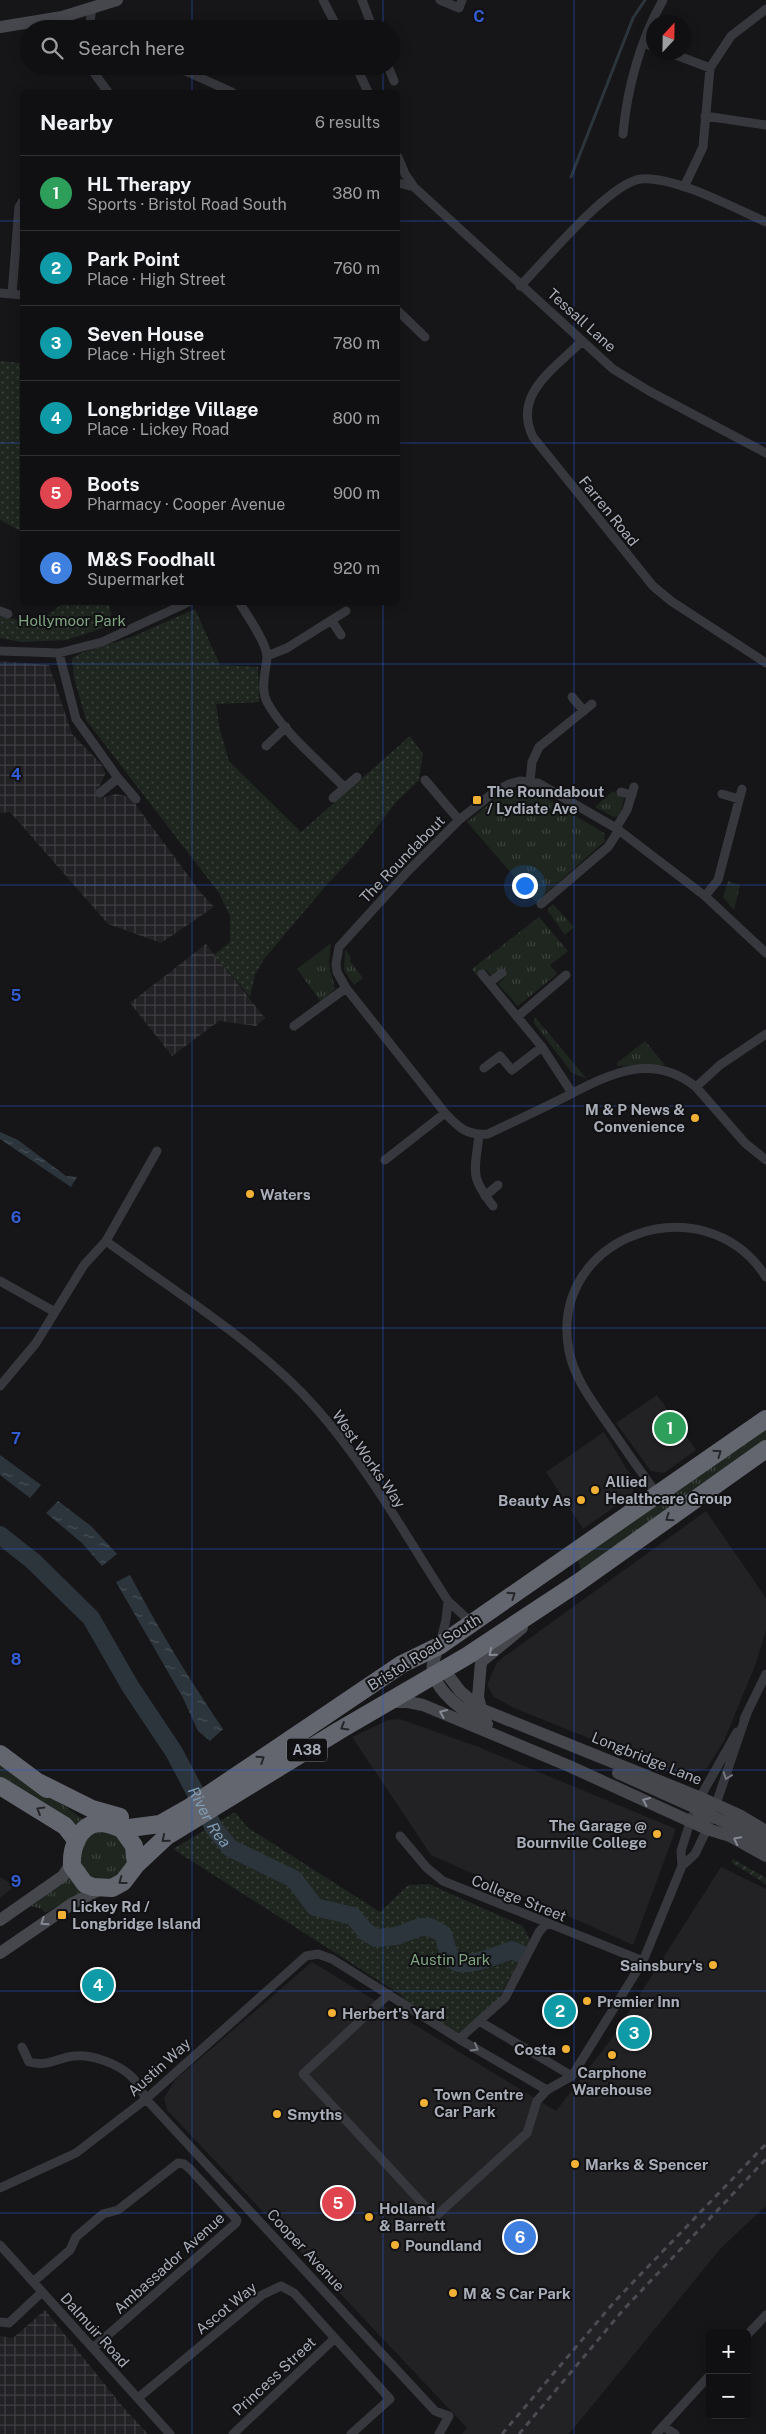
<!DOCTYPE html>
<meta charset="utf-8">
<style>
body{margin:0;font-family:"Public Sans",sans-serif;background:#19191b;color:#f1f3f6}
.controls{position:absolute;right:15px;bottom:15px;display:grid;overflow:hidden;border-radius:8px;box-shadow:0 2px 12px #0003}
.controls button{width:45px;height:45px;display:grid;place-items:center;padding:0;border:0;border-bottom:1px solid #303032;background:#101012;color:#f1f3f6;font:25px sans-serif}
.compass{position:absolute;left:646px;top:15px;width:45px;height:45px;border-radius:50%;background:#101012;box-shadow:0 2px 12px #0003;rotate:22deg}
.you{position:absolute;left:524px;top:885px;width:18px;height:18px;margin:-12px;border:4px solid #fff;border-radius:50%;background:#1a73e8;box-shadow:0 0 0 8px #1a73e833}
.badge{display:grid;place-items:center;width:32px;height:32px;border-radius:50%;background:#8c9099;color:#fff;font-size:16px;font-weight:700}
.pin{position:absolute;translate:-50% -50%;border:2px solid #fff;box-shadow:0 1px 5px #0006}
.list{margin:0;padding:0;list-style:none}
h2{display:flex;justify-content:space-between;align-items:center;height:65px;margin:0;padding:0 20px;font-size:21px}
h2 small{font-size:16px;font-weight:400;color:#9c9d9f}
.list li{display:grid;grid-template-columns:32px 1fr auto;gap:15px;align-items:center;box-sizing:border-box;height:75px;padding:0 20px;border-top:1px solid #303032}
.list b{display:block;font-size:19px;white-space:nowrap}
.list p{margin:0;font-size:16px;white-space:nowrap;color:#9c9d9f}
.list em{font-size:16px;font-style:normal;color:#9c9d9f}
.icon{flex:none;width:28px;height:28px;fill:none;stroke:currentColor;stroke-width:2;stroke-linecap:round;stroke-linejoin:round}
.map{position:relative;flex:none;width:766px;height:2434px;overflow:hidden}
.search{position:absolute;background:#101012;box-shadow:0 2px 12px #0003;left:20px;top:20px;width:380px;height:55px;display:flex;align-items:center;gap:12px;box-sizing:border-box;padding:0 18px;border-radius:28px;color:#9c9d9f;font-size:19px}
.panel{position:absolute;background:#101012;box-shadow:0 2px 12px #0003;left:20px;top:90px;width:380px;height:515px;border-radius:8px}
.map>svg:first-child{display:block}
.built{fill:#222225}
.industrial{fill:url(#industrial-grid)}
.grass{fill:url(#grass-tufts)}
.park{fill:url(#park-dots)}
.garden{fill:url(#garden-furrows)}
.water{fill:url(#water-ripples)}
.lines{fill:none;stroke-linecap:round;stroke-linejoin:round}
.stream{stroke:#2c353c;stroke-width:3}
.river{stroke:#2c353c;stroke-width:18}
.street{stroke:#37383d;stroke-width:9}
.secondary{stroke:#45474d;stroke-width:12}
.highway{stroke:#63666e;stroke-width:18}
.rail{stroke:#4a4c52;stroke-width:3;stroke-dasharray:6 5;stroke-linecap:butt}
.oneway{stroke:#26262a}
.oneway2{stroke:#858993}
.oneway3{stroke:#757881}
.grid{fill:none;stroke:#325cd3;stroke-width:1;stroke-opacity:0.55}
.poi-dot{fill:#f2b134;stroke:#111113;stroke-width:2}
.labels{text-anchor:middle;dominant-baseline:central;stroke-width:4;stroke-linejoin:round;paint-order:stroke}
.shield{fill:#111113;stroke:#7b7e86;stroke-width:1}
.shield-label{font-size:14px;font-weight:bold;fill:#a8adb8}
.street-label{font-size:15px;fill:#a8adb8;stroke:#111113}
.park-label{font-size:15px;fill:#7fa381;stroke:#111113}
.poi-label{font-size:15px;font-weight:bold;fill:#a8adb8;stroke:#111113;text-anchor:start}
.water-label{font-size:16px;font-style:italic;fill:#7f9bb3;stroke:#111113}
.grid-label{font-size:16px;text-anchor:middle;font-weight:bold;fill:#325cd3;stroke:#111113;stroke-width:4;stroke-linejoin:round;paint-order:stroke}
</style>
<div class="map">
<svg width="766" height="2434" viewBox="0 0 766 2434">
<defs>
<pattern id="industrial-grid" width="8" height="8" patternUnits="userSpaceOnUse" patternTransform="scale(1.25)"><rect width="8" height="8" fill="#222225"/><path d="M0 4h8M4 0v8" fill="none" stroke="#3f3f43"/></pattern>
<pattern id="grass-tufts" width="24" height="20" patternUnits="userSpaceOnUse" patternTransform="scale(1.25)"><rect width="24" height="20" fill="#1e261f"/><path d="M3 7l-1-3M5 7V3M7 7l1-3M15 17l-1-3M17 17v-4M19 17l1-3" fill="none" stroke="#3c433d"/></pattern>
<pattern id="park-dots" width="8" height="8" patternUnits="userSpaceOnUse" patternTransform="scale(1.25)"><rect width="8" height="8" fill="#1e261f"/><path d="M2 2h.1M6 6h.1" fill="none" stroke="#3c433d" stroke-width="1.8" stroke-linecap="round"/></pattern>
<pattern id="garden-furrows" width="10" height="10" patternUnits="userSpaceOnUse" patternTransform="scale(1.25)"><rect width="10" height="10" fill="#1e261f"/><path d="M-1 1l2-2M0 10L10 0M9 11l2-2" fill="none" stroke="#3c433d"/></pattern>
<pattern id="water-ripples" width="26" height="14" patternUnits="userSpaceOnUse" patternTransform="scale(1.25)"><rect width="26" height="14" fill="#2c353c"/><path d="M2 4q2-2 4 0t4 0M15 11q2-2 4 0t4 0" fill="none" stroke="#485056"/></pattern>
</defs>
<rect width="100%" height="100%" fill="#161618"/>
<path class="built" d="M 657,1395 L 696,1450 L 664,1473 L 651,1471 L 616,1423 Z
M 604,1432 L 633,1479 L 633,1494 L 583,1529 L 546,1472 Z
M 706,1511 L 766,1598 L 766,1630 L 756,1663 L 724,1741 L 707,1768 L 683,1776 L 514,1708 L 494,1697 L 487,1685 L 497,1662 Z
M 400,1719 L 481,1748 L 676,1829 L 633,1945 L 431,1855 L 352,1737 L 388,1720 Z
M 721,1867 L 766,1889 L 766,2206 L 721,2248 L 569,2434 L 462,2434 L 467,2428 L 167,2110 L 164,2098 L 175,2080 L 312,1962 L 556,2111 L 612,2038 Z
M 0,1877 L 15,1886 L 0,1898 Z"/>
<path class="industrial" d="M 0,661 L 49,665 L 72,734 L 102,765 L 105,774 L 97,792 L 102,798 L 116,794 L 130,797 L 201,893 L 214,907 L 161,943 L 108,924 L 10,812 L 0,813 Z
M 206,944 L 265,1018 L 256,1026 L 219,1021 L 172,1056 L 130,1003 Z
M 45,2310 L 123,2407 L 148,2434 L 0,2434 L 0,2336 L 13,2338 Z"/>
<path class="grass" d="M 506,790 L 528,790 L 544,797 L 604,833 L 605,841 L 536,902 L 467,822 Z
M 613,791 L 624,798 L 620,816 L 614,817 L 595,807 Z
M 728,881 L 740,885 L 734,910 L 723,897 Z
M 553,904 L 574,927 L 565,935 L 547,910 Z
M 539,917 L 568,951 L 550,965 L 557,974 L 518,1006 L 498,984 L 506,976 L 501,970 L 491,976 L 486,970 L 477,976 L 472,969 Z
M 331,943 L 329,964 L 335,989 L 321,1002 L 297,969 Z
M 345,949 L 351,957 L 350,961 L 363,978 L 354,985 L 344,970 Z
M 535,1017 L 587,1079 L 572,1073 L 534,1023 Z
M 645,1041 L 665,1065 L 617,1066 L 617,1063 Z
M 766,1425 L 766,1444 L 586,1570 L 581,1569 L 577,1559 Z
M 0,1762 L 73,1812 L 83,1820 L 75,1826 L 0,1778 Z
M 104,1831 C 123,1838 124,1839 129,1860 L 115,1880 L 91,1880 C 88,1876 82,1872 80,1868 C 71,1850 87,1834 104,1831 Z
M 67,1878 L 71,1878 L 82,1888 L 80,1893 L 45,1913 L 42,1909 L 31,1906 Z"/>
<path class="park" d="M 0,361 L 22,363 L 22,532 L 0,520 Z
M 62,603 L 109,603 L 113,625 L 66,640 L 21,642 L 0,638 L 0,616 C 29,623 40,626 62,603 Z
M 195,609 L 220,665 L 258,667 L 259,702 L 216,704 L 220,730 L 229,761 L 301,832 L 410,736 L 423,754 L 419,780 L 396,802 L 361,848 L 324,888 L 264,959 L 255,975 L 250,997 L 214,955 L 230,942 L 230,916 L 219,893 L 86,720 L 74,678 L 72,658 L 81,653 L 132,637 Z
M 235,1812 L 247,1827 L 380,1912 L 408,1885 L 429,1884 L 523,1926 L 530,1940 L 497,2002 L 457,2034 L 407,2003 L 401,1995 L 173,1849 Z"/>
<path class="garden" d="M 733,1859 L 766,1878 L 766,1884 L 731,1862 Z"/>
<path class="water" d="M 0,1132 L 18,1140 L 66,1176 L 77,1177 L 71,1187 L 0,1139 Z
M 0,1455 L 41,1485 L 30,1498 L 0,1475 Z
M 58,1501 L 91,1526 L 117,1554 L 102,1566 L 82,1543 L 46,1513 Z
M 130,1575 C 158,1628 189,1679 223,1729 L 210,1741 L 198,1731 L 183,1698 L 116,1582 Z"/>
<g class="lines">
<path class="stream" d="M 571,177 L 633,18 L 645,0"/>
<path class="river" id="s1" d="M 0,1535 L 33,1561 L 91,1618 L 130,1686 L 174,1752 L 214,1828 L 230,1848 L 294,1879 L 315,1907 L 353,1916 L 366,1932 L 376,1938 L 396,1936 L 420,1927 L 430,1927 L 443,1934 C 446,1942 447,1957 456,1962 C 466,1968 501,1954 512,1950 L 521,1954"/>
<path class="street" d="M 323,0 L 338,29
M 362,0 L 373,29
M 440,0 L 459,8 L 462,0
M 62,17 L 71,29
M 89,29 L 92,8
M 644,43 L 654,47
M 668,52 L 710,68
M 89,66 L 108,92
M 174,66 L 232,92
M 356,66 L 368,92
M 388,66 L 394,81
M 705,116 L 766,125
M 623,134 C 627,89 640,40 663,0
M 398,157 L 405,174 L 414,187
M 398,183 L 414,187 L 613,369 L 649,391 L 766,453
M 684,187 L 703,147 L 710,68 L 731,36 L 766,9
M 520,286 C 545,261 610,182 641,179 C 675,176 734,208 766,222
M 0,293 L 22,295
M 12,294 L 19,207 L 22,202
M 398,311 L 425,337
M 581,342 C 554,369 512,395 533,437 L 653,586 L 671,601 L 766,663
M 239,602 C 247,615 267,643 267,657 C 266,671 260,688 267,702 C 283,732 320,762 344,787
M 0,611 L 8,614
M 332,621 L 341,635
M 0,651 L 59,653 L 102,642 L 189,602
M 59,653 L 76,719 L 118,778 L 100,793
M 267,656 L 287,648 L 346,611
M 572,697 L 584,711
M 266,746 L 286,727
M 118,778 L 136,799
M 425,780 L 459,820
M 530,781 L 532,762 L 539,747 L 592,704
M 621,792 L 632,795
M 722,794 L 739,799
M 333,798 L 357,777
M 616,828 L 627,810 L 634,787
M 705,896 L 718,880 L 742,789
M 541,904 L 608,847 L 619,830
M 766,953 L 705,896 L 616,828 L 538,783 L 520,781 L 509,784 L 493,793 L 459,820 L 408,871 L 339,947 L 336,964 L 337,972 L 346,988 L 445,1113 C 458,1127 467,1136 488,1134 C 513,1122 537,1111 561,1099 C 606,1076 650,1050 696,1087 L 745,1143 L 766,1160
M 482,974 L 542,1047 L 572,1093
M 490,982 L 502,973
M 517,1017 L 566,975
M 294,1026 L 346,988
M 484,1068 L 500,1056 L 512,1070 L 542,1047
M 696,1087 L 720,1065 L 766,1034
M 479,1135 C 475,1172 469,1175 493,1206
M 385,1160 L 445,1113
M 485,1196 L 498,1185
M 106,1241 C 175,1292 260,1344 316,1408 C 367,1466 406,1536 448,1601 L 472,1623
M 0,1281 L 55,1312
M 0,1386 L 36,1343 L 84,1265 L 106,1241 L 157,1151
M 658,1495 C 642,1474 627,1452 612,1430 C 595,1405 575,1381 569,1351 C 547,1235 705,1181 766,1277
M 440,1643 L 446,1620 L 448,1601
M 744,1719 L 766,1674
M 698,1801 L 737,1732
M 714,1810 L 747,1713
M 400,1836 L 427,1868 L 443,1881 L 643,1961
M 682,1866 L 681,1851 L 692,1816
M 389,1994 L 303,2074 L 435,2217 L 527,2133 L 537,2101 L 547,2090 L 572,2076 L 643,1961 L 682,1866 L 695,1854 L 709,1825
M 479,2021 L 572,2076
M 459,2039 L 505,1998 L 539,1932 L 546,1924
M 22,2047 L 29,2062 C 49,2067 56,2058 74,2056 C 92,2054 119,2064 132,2077 C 138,2083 142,2092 146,2099 L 435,2411 L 449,2416 L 439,2434
M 0,2188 L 76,2153 L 146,2099 L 306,1956 L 318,1954 L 332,1959 L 459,2039 L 547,2090
M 0,2245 L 170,2434
M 33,2282 L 70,2250 L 76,2237 L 103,2214 L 118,2210 L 178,2163 L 184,2164 L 190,2169 L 237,2220 L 236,2223 L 93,2348
M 0,2322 L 9,2323 L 42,2292
M 747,2335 L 766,2315
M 138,2398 L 262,2295 L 281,2286 L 294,2293 L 390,2399 L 351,2434
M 663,2426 L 675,2434
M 233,2434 L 334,2339
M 656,2434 L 710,2375"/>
<path class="secondary" d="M 0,27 L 62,17 L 117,0
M 439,1646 C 435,1655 430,1667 434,1676 C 442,1697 468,1714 487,1724
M 444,1670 L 460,1691 L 481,1709 L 699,1797 L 739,1815 L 766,1831
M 389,1702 L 408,1702 L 423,1705 L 569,1766 L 707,1829 L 730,1836 L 766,1856
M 481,1709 L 478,1697 L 481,1662 L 522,1628
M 618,1773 L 696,1808 L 707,1829
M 699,1797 L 711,1816 L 744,1830 L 766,1844
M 0,1920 L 63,1876 L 72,1862
M 0,1953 L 73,1903 L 101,1889"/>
<path class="highway" d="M 0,1754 L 47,1789
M 38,1782 L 92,1809 L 120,1817
M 0,1786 L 65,1826 L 76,1840
M 122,1829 L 160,1824 L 190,1807 L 402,1664 L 439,1646 L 766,1419
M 136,1865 L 134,1846 L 122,1829 C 115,1826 106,1823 99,1823 C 78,1825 71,1849 72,1866 L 85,1884 L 93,1887 L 112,1888 L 123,1882 L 136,1865 L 167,1836 L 340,1730 L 467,1656 L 579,1582 L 766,1449"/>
<path class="rail" d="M 502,2434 L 616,2300 L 766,2144
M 519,2434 L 624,2309 L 766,2159"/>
</g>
<defs><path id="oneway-chevron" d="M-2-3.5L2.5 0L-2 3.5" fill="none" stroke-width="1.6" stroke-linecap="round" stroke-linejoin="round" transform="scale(1.25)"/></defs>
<g class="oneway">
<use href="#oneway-chevron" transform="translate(718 1453) rotate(-35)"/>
<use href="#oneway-chevron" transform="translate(669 1518) rotate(145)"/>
<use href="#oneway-chevron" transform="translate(512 1595) rotate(-35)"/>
<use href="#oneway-chevron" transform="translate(344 1727) rotate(149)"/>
<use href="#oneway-chevron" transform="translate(261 1759) rotate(-34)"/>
<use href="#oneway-chevron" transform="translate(40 1810) rotate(-149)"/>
<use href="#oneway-chevron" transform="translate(165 1839) rotate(140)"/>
<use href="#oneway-chevron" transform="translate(122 1881) rotate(143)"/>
</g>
<g class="oneway2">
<use href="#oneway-chevron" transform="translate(492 1653) rotate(140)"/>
<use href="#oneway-chevron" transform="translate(443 1713) rotate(-157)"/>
<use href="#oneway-chevron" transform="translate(646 1801) rotate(-156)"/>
<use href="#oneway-chevron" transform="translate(737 1840) rotate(-153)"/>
<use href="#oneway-chevron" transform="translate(44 1922) rotate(146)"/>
</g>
<g class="oneway3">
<use href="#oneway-chevron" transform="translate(727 1776) rotate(109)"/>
<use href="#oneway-chevron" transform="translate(475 2048) rotate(30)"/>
</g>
<path class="grid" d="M 192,0 L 192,29M 383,0 L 383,29M 574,0 L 574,2434M 192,66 L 192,92M 383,66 L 383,92M 0,221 L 22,221M 398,221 L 766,221M 0,443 L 22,443M 398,443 L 766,443M 192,602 L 192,2434M 383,602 L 383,2434M 0,664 L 766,664M 0,885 L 766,885M 0,1106 L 766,1106M 0,1328 L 766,1328M 0,1549 L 766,1549M 0,1770 L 766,1770M 0,1991 L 766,1991M 0,2213 L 766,2213"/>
<g class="poi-dot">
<rect x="472" y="795" width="10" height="10" rx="2.5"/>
<circle cx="695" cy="1118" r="5"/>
<circle cx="250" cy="1194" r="5"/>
<circle cx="595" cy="1490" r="5"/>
<circle cx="581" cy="1500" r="5"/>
<circle cx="657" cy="1834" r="5"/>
<rect x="57" y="1910" width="10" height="10" rx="2.5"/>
<circle cx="713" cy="1965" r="5"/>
<circle cx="587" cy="2001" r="5"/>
<circle cx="332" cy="2013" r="5"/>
<circle cx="566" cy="2049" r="5"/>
<circle cx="612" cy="2055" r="5"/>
<circle cx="424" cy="2103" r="5"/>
<circle cx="277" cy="2114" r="5"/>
<circle cx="575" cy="2164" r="5"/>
<circle cx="369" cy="2217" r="5"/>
<circle cx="395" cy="2245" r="5"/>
<circle cx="453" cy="2293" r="5"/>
</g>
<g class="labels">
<rect class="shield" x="287" y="1738.5" width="40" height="23" rx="4"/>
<g class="shield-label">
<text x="307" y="1750">A38</text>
</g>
<g class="street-label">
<text transform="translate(582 320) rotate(42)">Tessall Lane</text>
<text transform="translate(609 511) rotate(51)">Farren Road</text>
<text transform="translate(402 859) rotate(-46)">The Roundabout</text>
<text transform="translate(369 1459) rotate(55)">West Works Way</text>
<text transform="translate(424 1652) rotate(-32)">Bristol Road South</text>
<text transform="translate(647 1758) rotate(22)">Longbridge Lane</text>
<text transform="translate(519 1898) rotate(22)">College Street</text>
<text transform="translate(159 2067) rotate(-42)">Austin Way</text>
<text transform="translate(306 2250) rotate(47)">Cooper Avenue</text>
<text transform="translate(169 2263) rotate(-42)">Ambassador Avenue</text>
<text transform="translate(226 2308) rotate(-39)">Ascot Way</text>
<text transform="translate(95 2330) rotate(48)">Dalmuir Road</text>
<text transform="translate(274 2376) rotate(-43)">Princess Street</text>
</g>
<g class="park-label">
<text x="72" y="620">Hollymoor Park</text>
<text x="450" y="1959">Austin Park</text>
</g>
<g class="poi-label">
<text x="487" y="791">The Roundabout<tspan x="487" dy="17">/ Lydiate Ave</tspan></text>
<text x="685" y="1109" text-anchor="end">M &amp; P News &amp;<tspan x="685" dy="17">Convenience</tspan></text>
<text x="260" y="1194">Waters</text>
<text x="605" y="1481">Allied<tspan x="605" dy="17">Healthcare Group</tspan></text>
<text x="571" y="1500" text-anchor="end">Beauty As</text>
<text x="647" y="1825" text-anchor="end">The Garage @<tspan x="647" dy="17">Bournville College</tspan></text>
<text x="72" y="1906">Lickey Rd /<tspan x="72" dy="17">Longbridge Island</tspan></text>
<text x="703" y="1965" text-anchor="end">Sainsbury's</text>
<text x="597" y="2001">Premier Inn</text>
<text x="342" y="2013">Herbert's Yard</text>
<text x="556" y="2049" text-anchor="end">Costa</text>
<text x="612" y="2072" text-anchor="middle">Carphone<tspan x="612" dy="17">Warehouse</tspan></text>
<text x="434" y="2094">Town Centre<tspan x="434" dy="17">Car Park</tspan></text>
<text x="287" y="2114">Smyths</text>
<text x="585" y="2164">Marks &amp; Spencer</text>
<text x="379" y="2208">Holland<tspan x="379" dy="17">&amp; Barrett</tspan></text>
<text x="405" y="2245">Poundland</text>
<text x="463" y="2293">M &amp; S Car Park</text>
</g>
<g class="water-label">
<text stroke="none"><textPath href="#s1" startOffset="355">River Rea</textPath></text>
</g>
</g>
<g class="grid-label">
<text x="479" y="22">C</text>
<text x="16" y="780">4</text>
<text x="16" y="1001">5</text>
<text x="16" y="1223">6</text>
<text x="16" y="1444">7</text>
<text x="16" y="1665">8</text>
<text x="16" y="1887">9</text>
</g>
</svg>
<div class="controls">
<button>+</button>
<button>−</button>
</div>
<svg class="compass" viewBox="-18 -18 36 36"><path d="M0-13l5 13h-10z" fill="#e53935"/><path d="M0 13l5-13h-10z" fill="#9c9d9f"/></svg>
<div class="you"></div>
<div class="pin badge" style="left:670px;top:1428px;background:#2e9e5b">1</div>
<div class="pin badge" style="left:560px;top:2011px;background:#0f9aa8">2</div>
<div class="pin badge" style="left:634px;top:2033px;background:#0f9aa8">3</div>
<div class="pin badge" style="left:98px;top:1985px;background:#0f9aa8">4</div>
<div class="pin badge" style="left:338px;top:2203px;background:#e0444e">5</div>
<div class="pin badge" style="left:520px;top:2237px;background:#3f7fe0">6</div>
<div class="search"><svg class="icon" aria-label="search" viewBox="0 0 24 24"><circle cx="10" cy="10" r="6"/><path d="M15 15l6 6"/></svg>Search here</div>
<section class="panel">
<h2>Nearby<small>6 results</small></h2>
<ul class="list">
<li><span class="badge" style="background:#2e9e5b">1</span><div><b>HL Therapy</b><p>Sports · Bristol Road South</p></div><em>380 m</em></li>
<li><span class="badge" style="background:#0f9aa8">2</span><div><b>Park Point</b><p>Place · High Street</p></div><em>760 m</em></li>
<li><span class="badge" style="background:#0f9aa8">3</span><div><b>Seven House</b><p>Place · High Street</p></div><em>780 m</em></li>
<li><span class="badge" style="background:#0f9aa8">4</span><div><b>Longbridge Village</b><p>Place · Lickey Road</p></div><em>800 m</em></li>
<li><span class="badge" style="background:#e0444e">5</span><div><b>Boots</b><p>Pharmacy · Cooper Avenue</p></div><em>900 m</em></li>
<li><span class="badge" style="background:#3f7fe0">6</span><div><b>M&amp;S Foodhall</b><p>Supermarket</p></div><em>920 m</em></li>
</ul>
</section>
</div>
